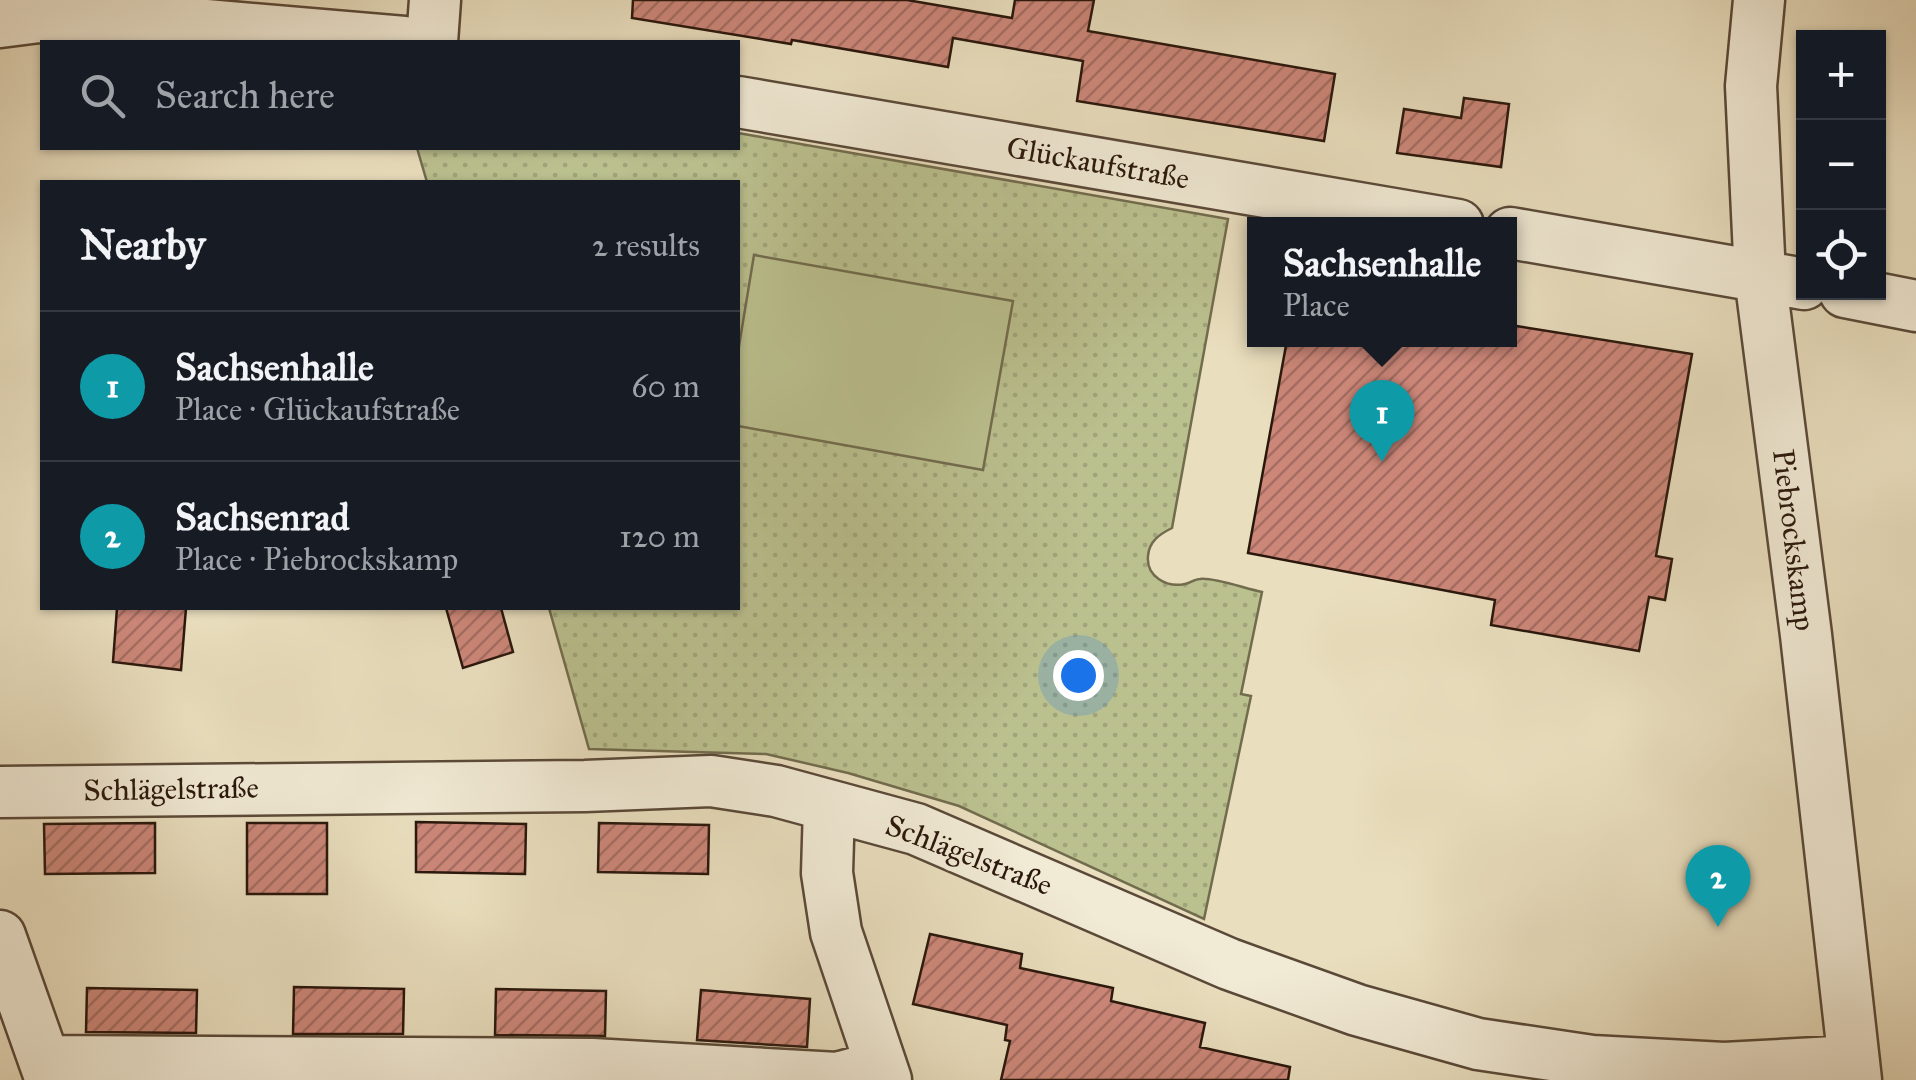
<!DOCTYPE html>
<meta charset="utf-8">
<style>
body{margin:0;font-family:"IM FELL Great Primer",serif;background:#242831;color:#f1f3f6}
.controls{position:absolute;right:30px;top:30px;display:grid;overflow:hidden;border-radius:0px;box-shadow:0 2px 8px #0004}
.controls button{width:90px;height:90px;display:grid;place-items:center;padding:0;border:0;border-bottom:2px solid #363941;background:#171b24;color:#f1f3f6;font:50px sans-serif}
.you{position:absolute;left:1078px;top:675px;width:35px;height:35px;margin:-25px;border:8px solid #fff;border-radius:50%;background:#1a73e8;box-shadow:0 0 0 15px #1a73e833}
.badge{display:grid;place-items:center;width:65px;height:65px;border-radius:50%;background:#2563eb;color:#fff;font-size:32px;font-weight:700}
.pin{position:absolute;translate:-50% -82px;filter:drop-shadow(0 2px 5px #0008)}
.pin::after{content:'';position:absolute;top:52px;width:35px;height:30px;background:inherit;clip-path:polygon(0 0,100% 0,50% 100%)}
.popup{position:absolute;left:1247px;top:217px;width:270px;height:130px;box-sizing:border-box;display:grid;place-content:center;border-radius:0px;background:#171b24;filter:drop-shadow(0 2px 8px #0005);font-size:32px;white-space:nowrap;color:#9ea1a6}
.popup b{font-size:38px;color:#f1f3f6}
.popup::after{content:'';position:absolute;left:50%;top:100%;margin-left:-20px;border:20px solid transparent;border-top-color:#171b24}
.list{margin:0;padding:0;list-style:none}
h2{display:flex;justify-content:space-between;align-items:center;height:130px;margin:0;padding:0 40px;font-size:42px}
h2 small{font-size:32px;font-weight:400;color:#9ea1a6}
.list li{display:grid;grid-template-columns:65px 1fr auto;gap:30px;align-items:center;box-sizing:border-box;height:150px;padding:0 40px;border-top:2px solid #363941}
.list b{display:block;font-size:38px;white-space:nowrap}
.list p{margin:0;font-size:32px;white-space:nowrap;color:#9ea1a6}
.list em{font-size:32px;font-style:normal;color:#9ea1a6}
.icon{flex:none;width:55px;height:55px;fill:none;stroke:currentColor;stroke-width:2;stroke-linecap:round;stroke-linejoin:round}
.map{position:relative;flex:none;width:1916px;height:1080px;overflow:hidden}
.search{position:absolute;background:#171b24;box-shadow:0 2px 8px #0004;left:40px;top:40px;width:700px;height:110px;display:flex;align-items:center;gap:25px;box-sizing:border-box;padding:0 35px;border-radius:0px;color:#9ea1a6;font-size:38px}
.panel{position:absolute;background:#171b24;box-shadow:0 2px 8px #0004;left:40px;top:180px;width:700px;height:430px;border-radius:0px}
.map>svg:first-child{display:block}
.green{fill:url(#green-dots);stroke:#726c4e;stroke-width:2.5}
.pitch{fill:#bbc08f;stroke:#726c4e;stroke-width:2.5}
.building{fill:url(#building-hatch);stroke:#2a170c;stroke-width:2.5}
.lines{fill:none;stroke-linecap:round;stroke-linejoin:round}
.minor-casing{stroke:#5a4938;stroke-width:55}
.minor{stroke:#f1ead5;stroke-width:50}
.labels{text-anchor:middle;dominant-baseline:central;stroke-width:9;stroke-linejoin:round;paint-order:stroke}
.street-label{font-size:30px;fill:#2a170c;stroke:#f1ead5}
</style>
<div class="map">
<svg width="1916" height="1080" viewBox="0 0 1916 1080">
<defs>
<pattern id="green-dots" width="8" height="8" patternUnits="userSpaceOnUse" patternTransform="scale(2.5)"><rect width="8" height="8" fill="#bbc08f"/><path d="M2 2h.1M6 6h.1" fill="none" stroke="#a1a47a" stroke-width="1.8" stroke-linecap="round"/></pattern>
<pattern id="building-hatch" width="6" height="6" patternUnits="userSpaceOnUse" patternTransform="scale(2.5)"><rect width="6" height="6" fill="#cc8779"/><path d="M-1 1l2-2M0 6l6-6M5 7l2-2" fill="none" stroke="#a66d62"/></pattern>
</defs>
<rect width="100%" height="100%" fill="#e9debe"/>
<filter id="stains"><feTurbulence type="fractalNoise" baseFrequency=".002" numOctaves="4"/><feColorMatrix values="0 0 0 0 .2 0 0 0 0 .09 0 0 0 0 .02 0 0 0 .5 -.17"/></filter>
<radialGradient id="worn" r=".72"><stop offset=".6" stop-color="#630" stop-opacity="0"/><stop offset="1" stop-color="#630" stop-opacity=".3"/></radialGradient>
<path class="green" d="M 738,133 L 1228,219 L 1172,528 C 1160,534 1149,541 1148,556 C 1146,576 1166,588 1185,584 C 1190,583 1195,579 1200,579 C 1214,577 1246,589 1262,592 L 1241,694 L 1251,696 L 1204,919 L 959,806 L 848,773 L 766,754 L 589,749 L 549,608 L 738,608 L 738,182 L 427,182 L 417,148 L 738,148 Z"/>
<path class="pitch" d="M 754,255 L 1013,301 L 983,470 L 738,426 L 738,352 Z"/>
<path class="building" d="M 633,0 L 907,0 L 1012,18 L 1015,0 L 1094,0 L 1088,31 L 1335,74 L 1324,141 L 1077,101 L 1083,61 L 953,38 L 948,67 L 792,40 L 791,44 L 632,18 Z
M 1464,98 L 1509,104 L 1501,167 L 1397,153 L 1404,109 L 1461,118 Z
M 1510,325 L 1692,354 L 1656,556 L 1672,559 L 1665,600 L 1649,597 L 1639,651 L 1491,625 L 1495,600 L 1248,553 L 1287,340 L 1510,340 Z
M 117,608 L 186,608 L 181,670 L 113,662 Z
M 446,608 L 501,608 L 513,652 L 463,668 Z
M 416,822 L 526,824 L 525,874 L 416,872 Z
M 155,823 L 155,873 L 45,874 L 44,824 Z
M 247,823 L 327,823 L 327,894 L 247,894 Z
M 599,823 L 709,825 L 708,874 L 598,872 Z
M 930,934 L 1022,954 L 1020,968 L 1113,988 L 1111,1001 L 1205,1023 L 1200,1047 L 1290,1067 L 1288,1080 L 1001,1080 L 1010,1041 L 1005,1040 L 1007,1025 L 913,1004 Z
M 294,987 L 404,989 L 403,1034 L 293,1034 Z
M 87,988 L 197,990 L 196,1033 L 86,1032 Z
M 496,989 L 606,991 L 605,1036 L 495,1035 Z
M 701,990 L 810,999 L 807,1047 L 697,1040 Z"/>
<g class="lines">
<g class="minor-casing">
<path id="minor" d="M 1759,0 L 1751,86 L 1760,276 L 1806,635 L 1856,1080
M 0,22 L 39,17 L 137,19 L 404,42
M 432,42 L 435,0
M 738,102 L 1458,225
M 1510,233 L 1804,284
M 1845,292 L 1916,306
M 0,792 L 585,786 L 711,781 L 776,791 L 916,829 L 1229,964 L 1357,1010 L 1478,1044 L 1592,1061 L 1724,1068 L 1854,1061
M 829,807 L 827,873 L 836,932 L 886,1080
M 0,936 L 51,1080
M 46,1061 L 592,1064 L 837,1078 L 881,1066"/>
</g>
<use href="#minor" class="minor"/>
</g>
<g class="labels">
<g class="street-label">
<text transform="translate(1098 163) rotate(10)">Glückaufstraße</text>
<text transform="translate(1794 540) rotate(83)">Piebrockskamp</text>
<text transform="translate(171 789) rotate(-1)">Schlägelstraße</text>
<text transform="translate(969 855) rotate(21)">Schlägelstraße</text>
</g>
</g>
<rect width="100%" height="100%" filter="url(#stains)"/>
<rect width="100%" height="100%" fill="url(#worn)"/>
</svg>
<div class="controls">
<button>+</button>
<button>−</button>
<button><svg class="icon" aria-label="locate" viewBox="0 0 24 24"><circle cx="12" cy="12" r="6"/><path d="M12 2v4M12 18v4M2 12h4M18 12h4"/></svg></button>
</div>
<div class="you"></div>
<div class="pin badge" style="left:1382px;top:462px;background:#0f9aa8">1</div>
<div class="popup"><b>Sachsenhalle</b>Place</div>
<div class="pin badge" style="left:1718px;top:927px;background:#0f9aa8">2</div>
<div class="search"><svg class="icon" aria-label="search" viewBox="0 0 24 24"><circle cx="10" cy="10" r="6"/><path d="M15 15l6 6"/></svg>Search here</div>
<section class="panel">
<h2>Nearby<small>2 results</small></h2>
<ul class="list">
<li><span class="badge" style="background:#0f9aa8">1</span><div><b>Sachsenhalle</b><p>Place · Glückaufstraße</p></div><em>60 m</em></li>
<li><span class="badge" style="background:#0f9aa8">2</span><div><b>Sachsenrad</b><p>Place · Piebrockskamp</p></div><em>120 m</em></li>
</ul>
</section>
</div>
